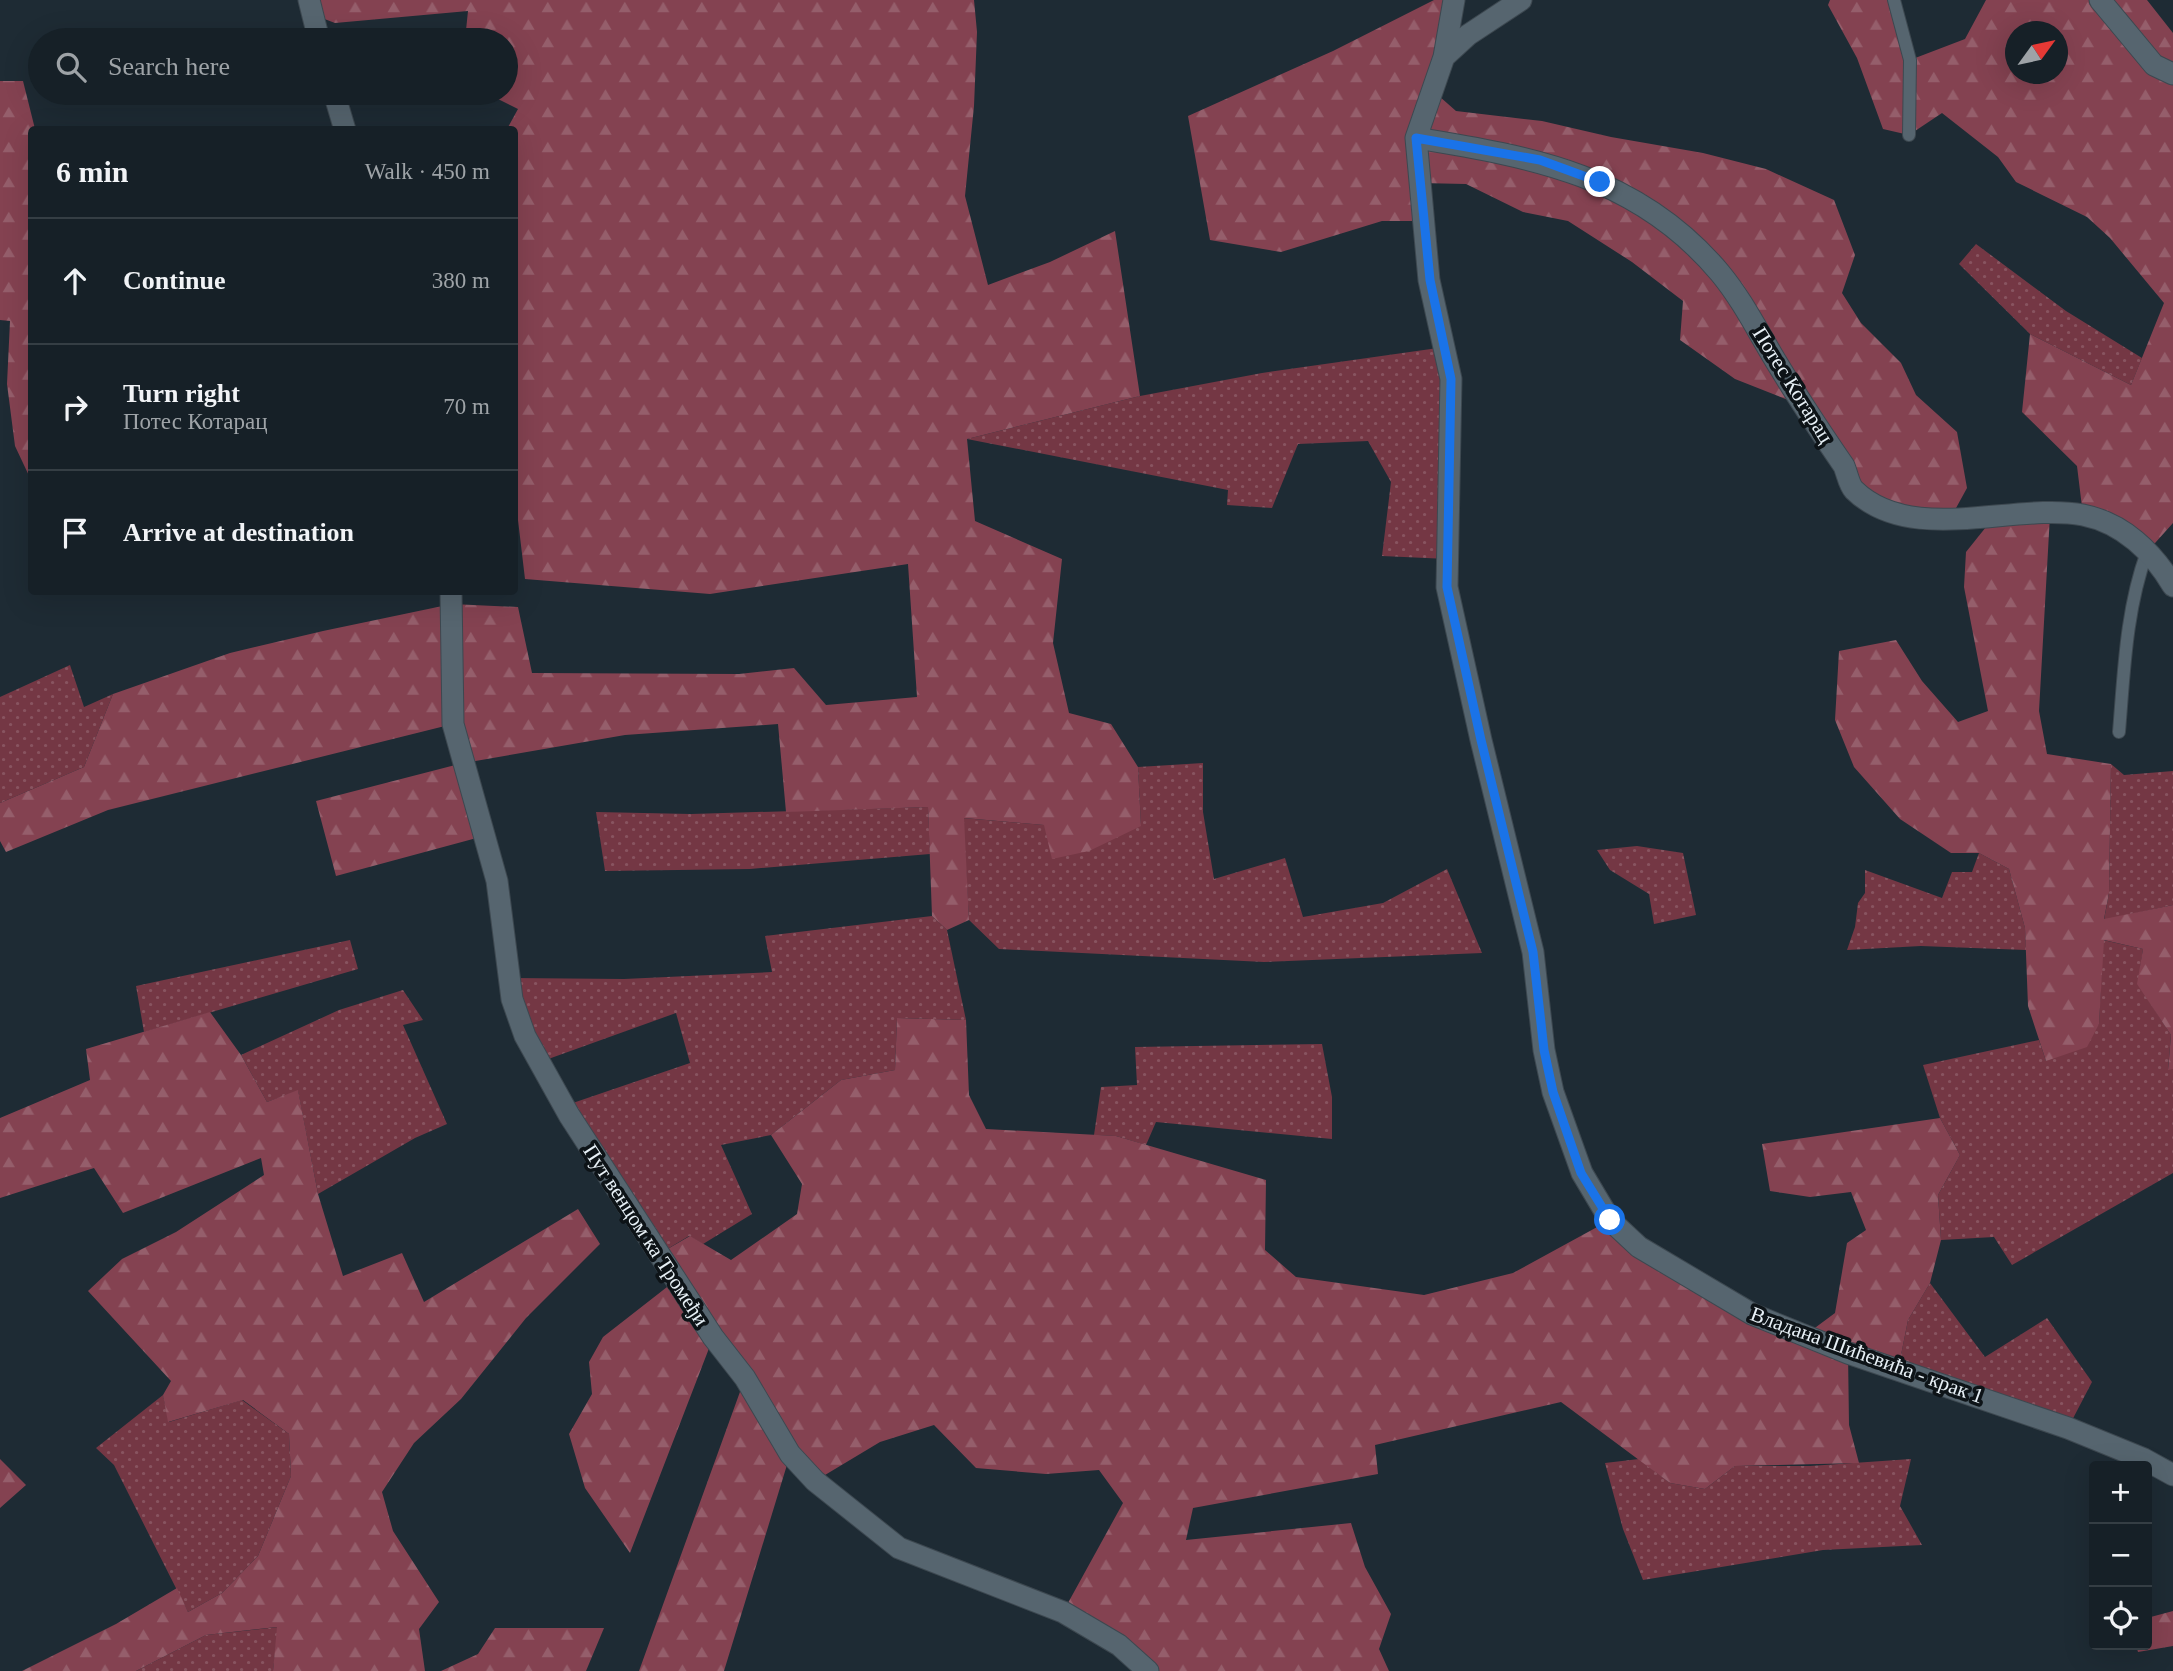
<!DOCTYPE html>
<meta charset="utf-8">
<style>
body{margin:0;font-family:Georgia,serif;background:#232d33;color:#f1f3f6}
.controls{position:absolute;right:21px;bottom:21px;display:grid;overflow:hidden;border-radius:7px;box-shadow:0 7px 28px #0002}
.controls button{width:63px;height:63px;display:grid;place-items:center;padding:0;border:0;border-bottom:2px solid #353e44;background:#162027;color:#f1f3f6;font:35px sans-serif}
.compass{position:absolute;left:2005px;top:21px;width:63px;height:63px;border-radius:50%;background:#162027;box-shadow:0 7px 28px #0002;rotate:57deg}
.stop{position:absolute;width:21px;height:21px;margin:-16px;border:5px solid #1a73e8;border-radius:50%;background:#fff}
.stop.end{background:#1a73e8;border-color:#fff;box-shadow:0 2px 7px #0008}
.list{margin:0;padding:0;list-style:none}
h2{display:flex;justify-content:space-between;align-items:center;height:91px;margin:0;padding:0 28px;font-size:30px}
h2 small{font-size:23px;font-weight:400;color:#9ea3a7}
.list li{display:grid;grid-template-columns:46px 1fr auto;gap:21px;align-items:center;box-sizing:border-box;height:126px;padding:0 28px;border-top:2px solid #353e44}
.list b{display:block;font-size:26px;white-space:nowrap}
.list p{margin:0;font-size:23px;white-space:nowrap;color:#9ea3a7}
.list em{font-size:23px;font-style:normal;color:#9ea3a7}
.icon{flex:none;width:38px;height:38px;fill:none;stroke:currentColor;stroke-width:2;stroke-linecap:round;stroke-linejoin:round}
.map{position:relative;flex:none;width:2173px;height:1671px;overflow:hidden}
.search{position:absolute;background:#162027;box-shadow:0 7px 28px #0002;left:28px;top:28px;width:490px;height:77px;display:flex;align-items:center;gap:18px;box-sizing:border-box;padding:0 24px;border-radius:38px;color:#9ea3a7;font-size:26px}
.panel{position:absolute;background:#162027;box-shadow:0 7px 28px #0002;left:28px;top:126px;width:490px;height:469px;border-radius:7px}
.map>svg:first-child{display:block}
.green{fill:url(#green-dots)}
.forest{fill:url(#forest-firs);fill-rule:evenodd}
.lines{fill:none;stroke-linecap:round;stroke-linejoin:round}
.lane-casing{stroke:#3d4850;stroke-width:14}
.street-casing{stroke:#3d4850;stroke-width:23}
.lane{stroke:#56656f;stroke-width:12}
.street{stroke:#56656f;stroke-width:21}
.route{stroke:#1a73e8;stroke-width:9}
.labels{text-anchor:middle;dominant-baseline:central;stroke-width:7;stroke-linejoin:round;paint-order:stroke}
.street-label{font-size:21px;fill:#e7f0f6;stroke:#0d1317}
</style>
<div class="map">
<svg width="2173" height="1671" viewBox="0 0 2173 1671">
<defs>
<pattern id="green-dots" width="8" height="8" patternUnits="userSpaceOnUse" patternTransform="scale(1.75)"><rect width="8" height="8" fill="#743744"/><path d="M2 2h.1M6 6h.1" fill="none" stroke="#885460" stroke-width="1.8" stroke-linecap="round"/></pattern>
<pattern id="forest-firs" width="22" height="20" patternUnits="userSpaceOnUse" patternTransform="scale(1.75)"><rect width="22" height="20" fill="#844251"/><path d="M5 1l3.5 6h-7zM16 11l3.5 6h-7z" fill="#955e6b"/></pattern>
</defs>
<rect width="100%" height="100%" fill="#1e2b34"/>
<path class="green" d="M 1976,244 L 2066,311 L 2142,358 L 2131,385 L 2030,334 L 1959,264 Z
M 1445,347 L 1448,559 L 1382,556 L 1391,482 L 1368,441 L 1298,444 L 1272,508 L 1227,505 L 1228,490 L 967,439 L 1140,396 L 1262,373 Z
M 70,665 L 84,707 L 113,694 L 84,767 L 0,803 L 0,697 Z
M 1203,763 L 1203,812 L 1214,879 L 1285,858 L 1303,917 L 1383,903 L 1447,869 L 1482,953 L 1264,962 L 999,949 L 969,920 L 963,818 L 1044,825 L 1141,826 L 1138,767 Z
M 2111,764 L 2124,775 L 2173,771 L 2173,905 L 2104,920 L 2109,893 Z
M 928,807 L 930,854 L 750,869 L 605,871 L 596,812 L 691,814 Z
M 1637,846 L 1683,853 L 1696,915 L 1654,924 L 1649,894 L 1610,870 L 1597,850 Z
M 1979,853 L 2009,869 L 2025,928 L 2026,950 L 1921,946 L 1847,950 L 1855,927 L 1858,903 L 1865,893 L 1865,870 L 1942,898 L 1952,872 L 1972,872 Z
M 932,916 L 947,930 L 966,1020 L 897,1018 L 895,1070 L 841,1080 L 771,1135 L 721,1145 L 752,1214 L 703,1244 L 689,1236 L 659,1254 L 564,1106 L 690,1063 L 676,1013 L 540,1062 L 511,978 L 624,979 L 772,972 L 765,936 Z
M 350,940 L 358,969 L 144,1032 L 136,986 Z
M 2103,940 L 2143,949 L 2138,984 L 2171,1035 L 2168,1069 L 2173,1069 L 2173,1173 L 2012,1265 L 1994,1237 L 1941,1240 L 1938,1195 L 1960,1155 L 1940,1118 L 1923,1065 L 2039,1040 L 2046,1061 L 2099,1024 Z
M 403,990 L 423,1020 L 403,1025 L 447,1124 L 415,1138 L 318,1194 L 298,1091 L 267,1102 L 241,1055 L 339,1010 Z
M 1322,1044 L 1332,1097 L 1332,1139 L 1156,1122 L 1146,1145 L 1116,1136 L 1094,1135 L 1101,1087 L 1137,1085 L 1135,1047 Z
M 1930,1283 L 1985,1357 L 2047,1318 L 2092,1382 L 2068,1428 L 1898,1370 L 1908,1320 Z
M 163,1395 L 169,1422 L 242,1400 L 289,1434 L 291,1476 L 258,1556 L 222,1593 L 188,1612 L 114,1465 L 96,1448 Z
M 1639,1459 L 1670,1483 L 1705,1489 L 1735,1466 L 1810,1466 L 1911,1459 L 1900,1506 L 1922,1545 L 1823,1550 L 1643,1580 L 1623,1529 L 1605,1463 Z
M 278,1627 L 273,1671 L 136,1671 L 206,1635 Z"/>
<path class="forest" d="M 309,0 L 974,0 L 977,32 L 974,106 L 965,196 L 988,285 L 1050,262 L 1115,231 L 1140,396 L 967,439 L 975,521 L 1062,559 L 1053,643 L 1069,713 L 1111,724 L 1138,767 L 1141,826 L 1089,851 L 1052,859 L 1044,825 L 964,818 L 969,920 L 947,930 L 932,916 L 928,807 L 786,812 L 778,724 L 625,735 L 464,763 L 484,836 L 336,876 L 316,801 L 463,763 L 453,724 L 108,810 L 6,852 L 0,841 L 0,803 L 84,767 L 113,694 L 230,653 L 323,631 L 452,604 L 518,607 L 532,673 L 739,674 L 794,668 L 826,705 L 917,697 L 908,564 L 710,594 L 525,579 L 518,520 L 514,519 L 514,130 L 507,129 L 518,109 L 486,93 L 506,93 L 506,40 L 465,40 L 468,11 L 335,23 L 314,15 Z
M 1434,0 L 1454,0 L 1431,89 L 1456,111 L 1542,121 L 1611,137 L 1703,153 L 1766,169 L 1834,200 L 1855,255 L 1842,293 L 1861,323 L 1901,363 L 1916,395 L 1957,432 L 1967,488 L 1950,519 L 1869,501 L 1803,406 L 1735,379 L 1680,340 L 1683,301 L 1632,262 L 1568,221 L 1523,212 L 1466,184 L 1420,183 L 1423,221 L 1382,221 L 1281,252 L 1210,240 L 1188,116 L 1333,51 Z
M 1830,0 L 1894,0 L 1910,60 L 1965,39 L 1986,0 L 2147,0 L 2173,33 L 2173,523 L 2147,552 L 2083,515 L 2077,466 L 2022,412 L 2030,334 L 2131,385 L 2164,303 L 2110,238 L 2087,217 L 2016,182 L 1998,157 L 1942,113 L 1909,135 L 1883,129 L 1857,58 L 1828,5 ZM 2016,32 L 2058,32 L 2058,74 L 2016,74 Z
M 0,81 L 23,81 L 35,129 L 32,130 L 31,480 L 15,446 L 7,384 L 10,321 L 0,320 Z
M 2050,515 L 2039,711 L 2047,754 L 2111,764 L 2109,893 L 2104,919 L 2173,905 L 2173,1069 L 2168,1070 L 2171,1035 L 2137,984 L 2143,949 L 2104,940 L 2099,1024 L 2087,1047 L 2046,1061 L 2028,1006 L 2025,928 L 2009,869 L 1979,853 L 1951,853 L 1900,819 L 1854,767 L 1835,720 L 1839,651 L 1896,640 L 1922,681 L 1958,722 L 1988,711 L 1964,587 L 1966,552 L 1994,517 Z
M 210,1012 L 241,1055 L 267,1102 L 298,1090 L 318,1194 L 343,1276 L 402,1253 L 424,1302 L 578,1209 L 600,1244 L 526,1318 L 461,1399 L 414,1443 L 382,1492 L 393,1531 L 439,1602 L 419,1629 L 425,1671 L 273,1671 L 277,1627 L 206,1635 L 136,1671 L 22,1671 L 116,1624 L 177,1588 L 188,1612 L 222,1593 L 258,1556 L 291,1476 L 289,1434 L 243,1400 L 168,1422 L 163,1395 L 171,1381 L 88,1291 L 122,1259 L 176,1232 L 264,1175 L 261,1158 L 123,1213 L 94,1168 L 0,1198 L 0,1118 L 90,1080 L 86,1049 Z
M 897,1018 L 966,1020 L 969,1095 L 986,1129 L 1116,1136 L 1266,1180 L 1265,1250 L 1296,1277 L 1424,1295 L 1513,1273 L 1610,1220 L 1804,1336 L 1835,1313 L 1847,1243 L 1866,1230 L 1851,1192 L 1810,1197 L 1770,1191 L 1762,1144 L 1940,1118 L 1960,1155 L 1938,1195 L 1941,1240 L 1930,1283 L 1908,1320 L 1898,1370 L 1848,1353 L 1849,1425 L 1859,1463 L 1735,1466 L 1705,1489 L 1670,1483 L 1561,1402 L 1375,1445 L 1378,1474 L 1193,1508 L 1186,1540 L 1351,1523 L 1365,1567 L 1391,1614 L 1379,1649 L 1389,1671 L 1148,1671 L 1063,1612 L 1123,1503 L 1099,1470 L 1046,1474 L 976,1468 L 934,1425 L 880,1442 L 815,1481 L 790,1455 L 724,1671 L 639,1671 L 745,1378 L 713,1338 L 630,1553 L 585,1488 L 569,1434 L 592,1394 L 589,1362 L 603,1337 L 676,1280 L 659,1254 L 690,1236 L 731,1260 L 797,1214 L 802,1184 L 771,1135 L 841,1080 L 895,1070 Z
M 0,1459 L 26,1485 L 0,1508 Z
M 2173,1611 L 2173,1646 L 2138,1652 L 2136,1645 L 2147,1645 L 2147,1618 Z
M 495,1628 L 604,1628 L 586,1671 L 441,1671 L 478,1654 Z"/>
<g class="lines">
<g class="lane-casing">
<path id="lane" d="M 1894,0 L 1910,60 L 1909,135
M 2119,732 C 2124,672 2126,609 2147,552"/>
</g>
<g class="street-casing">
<path id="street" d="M 309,0 L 319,40
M 1454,0 L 1444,57 L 1416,138 L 1429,280 L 1451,379 L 1447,587 L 1481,740 L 1533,952 L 1544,1050 L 1553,1092 L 1582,1173 L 1610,1220 L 1639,1247 L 1752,1314 L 1848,1353 L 2068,1428 L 2144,1459 L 2173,1475
M 2100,0 L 2154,65 L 2173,74
M 1444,57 L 1468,35 L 1521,0
M 334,93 L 345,130
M 1416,138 C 1534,157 1639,176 1720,273 C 1744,302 1760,336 1780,368 C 1800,401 1822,434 1844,466 C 1847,473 1849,485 1854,490 C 1911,546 2014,502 2083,515 C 2123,523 2153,552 2173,586
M 451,592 L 453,724 L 497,881 L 512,999 L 525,1036 L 569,1115 L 713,1337 L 745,1378 L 790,1454 L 815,1481 L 899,1548 L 1063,1612 L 1119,1645 L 1148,1671"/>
</g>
<use href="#lane" class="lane"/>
<use href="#street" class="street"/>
</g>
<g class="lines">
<path class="route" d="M 1600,182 L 1540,160 L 1416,138 L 1430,280 L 1451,379 L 1447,587 L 1481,740 L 1533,952 L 1544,1050 L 1553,1092 L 1581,1173 L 1610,1220"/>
</g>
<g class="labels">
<g class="street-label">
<text transform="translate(1793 385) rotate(58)">Потес Котарац</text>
<text transform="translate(646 1235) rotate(57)">Пут венцом ка Тромеђи</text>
<text transform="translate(1867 1355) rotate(20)">Владана Шићевића - крак 1</text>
</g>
</g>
</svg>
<div class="controls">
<button>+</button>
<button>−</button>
<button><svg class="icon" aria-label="locate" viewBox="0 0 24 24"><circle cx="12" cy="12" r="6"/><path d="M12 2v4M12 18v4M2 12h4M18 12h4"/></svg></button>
</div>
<svg class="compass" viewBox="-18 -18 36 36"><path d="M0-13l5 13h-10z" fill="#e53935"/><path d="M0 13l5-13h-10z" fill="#9ea3a7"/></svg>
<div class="stop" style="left:1610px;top:1220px"></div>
<div class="stop end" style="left:1600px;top:182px"></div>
<div class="search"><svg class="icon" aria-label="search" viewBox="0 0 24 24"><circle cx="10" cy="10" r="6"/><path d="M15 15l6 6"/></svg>Search here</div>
<section class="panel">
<h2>6 min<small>Walk · 450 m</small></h2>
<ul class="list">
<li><svg class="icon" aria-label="ahead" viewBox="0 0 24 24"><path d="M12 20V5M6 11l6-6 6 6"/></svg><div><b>Continue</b></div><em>380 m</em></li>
<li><svg class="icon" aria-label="right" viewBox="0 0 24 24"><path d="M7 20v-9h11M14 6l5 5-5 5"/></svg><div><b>Turn right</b><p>Потес Котарац</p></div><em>70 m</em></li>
<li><svg class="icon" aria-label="arrive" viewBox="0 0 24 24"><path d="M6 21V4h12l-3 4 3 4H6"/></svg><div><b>Arrive at destination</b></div></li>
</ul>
</section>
</div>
